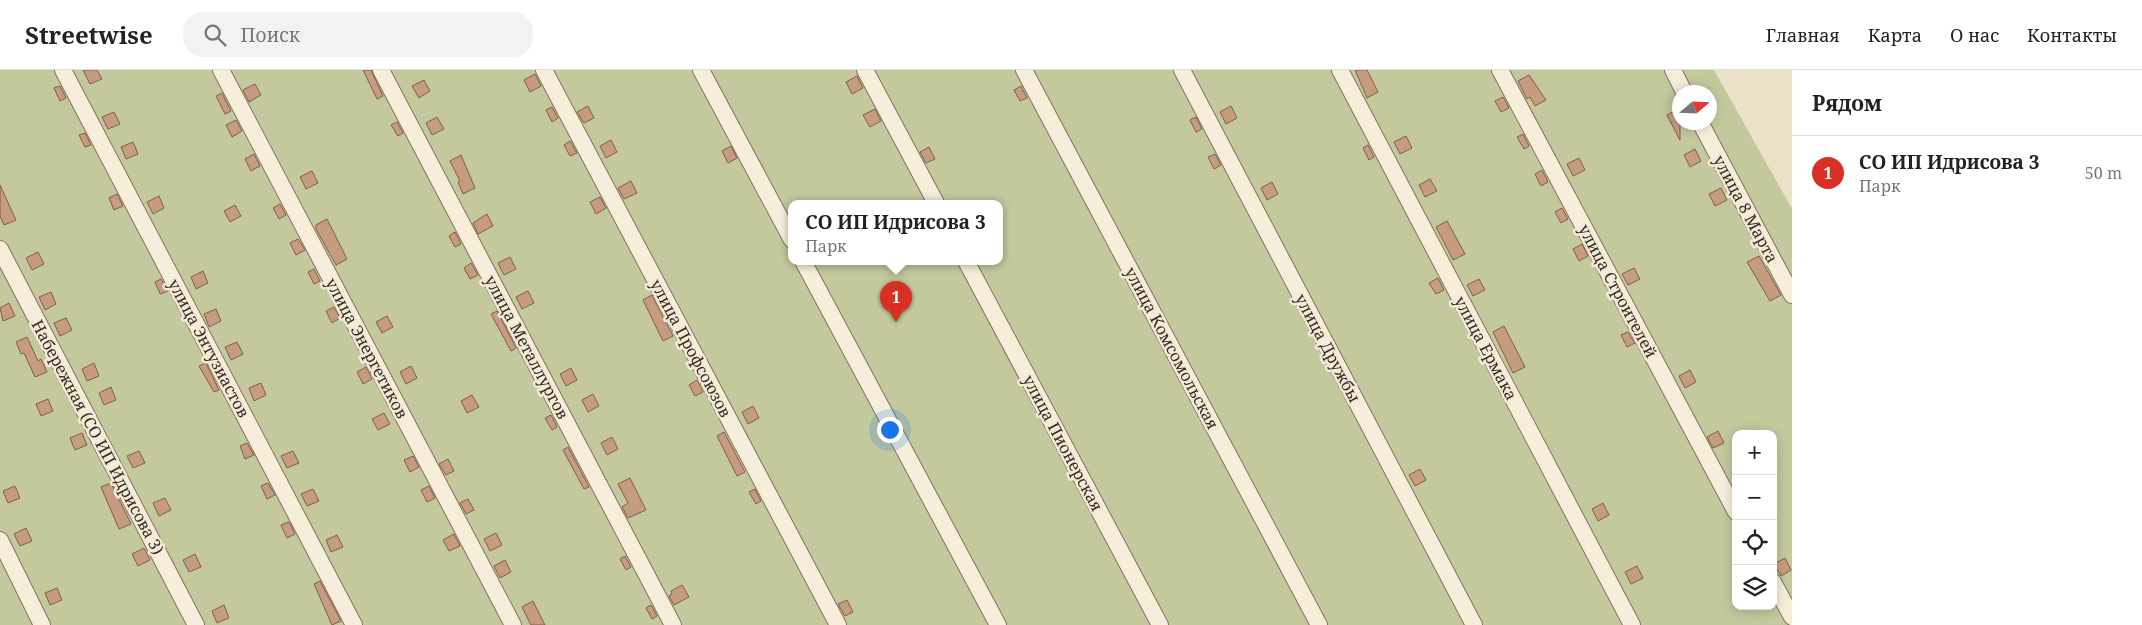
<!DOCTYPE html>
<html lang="ru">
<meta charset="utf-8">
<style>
body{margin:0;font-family:"Noto Serif",serif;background:#f2f2f2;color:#222}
.controls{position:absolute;right:15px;bottom:15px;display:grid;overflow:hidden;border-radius:10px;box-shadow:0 2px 12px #0003}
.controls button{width:45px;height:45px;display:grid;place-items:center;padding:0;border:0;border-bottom:1px solid #e0e0e0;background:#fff;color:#222;font:25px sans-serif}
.compass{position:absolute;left:1672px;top:15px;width:45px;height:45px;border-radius:50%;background:#fff;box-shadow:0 2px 12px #0003;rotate:71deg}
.you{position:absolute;left:889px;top:359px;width:18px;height:18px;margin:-12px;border:4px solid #fff;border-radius:50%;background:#1a73e8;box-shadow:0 0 0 8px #1a73e833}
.badge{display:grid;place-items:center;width:32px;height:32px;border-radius:50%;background:#d93025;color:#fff;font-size:16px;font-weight:700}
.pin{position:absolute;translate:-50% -41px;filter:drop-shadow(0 1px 2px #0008)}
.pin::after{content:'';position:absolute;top:26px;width:18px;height:15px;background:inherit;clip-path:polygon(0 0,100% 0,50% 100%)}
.popup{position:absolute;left:788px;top:130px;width:215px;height:65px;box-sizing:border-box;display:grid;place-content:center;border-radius:10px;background:#fff;filter:drop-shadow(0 1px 4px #0005);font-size:16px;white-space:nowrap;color:#767676}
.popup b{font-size:19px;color:#222}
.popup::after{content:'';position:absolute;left:50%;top:100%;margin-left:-10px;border:10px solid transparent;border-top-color:#fff}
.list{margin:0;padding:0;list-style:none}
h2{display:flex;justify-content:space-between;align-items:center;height:65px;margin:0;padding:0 20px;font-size:21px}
h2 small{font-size:16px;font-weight:400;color:#767676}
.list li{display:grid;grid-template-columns:32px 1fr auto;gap:15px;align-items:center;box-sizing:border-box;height:75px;padding:0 20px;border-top:1px solid #e0e0e0}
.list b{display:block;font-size:19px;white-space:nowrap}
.list p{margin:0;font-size:16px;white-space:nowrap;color:#767676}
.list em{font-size:16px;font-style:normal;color:#767676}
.icon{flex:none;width:28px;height:28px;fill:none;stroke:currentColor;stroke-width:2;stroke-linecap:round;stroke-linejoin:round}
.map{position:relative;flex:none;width:1792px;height:555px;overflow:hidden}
header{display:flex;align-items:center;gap:30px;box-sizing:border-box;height:70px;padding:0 25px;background:#fff;border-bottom:1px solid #e0e0e0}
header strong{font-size:24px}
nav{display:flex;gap:28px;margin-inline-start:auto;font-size:18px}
.search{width:350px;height:45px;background:#f2f2f2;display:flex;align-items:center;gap:12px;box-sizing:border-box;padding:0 18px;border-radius:20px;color:#767676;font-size:19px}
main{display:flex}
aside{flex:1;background:#fff}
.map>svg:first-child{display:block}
.green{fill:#c4c89d;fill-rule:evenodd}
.building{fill:#c69c81;stroke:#835d46}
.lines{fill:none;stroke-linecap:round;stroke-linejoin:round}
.street-casing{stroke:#85725e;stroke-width:18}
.street{stroke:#f6eddb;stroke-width:16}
.labels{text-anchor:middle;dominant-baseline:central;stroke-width:5;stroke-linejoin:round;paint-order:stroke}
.street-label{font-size:16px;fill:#372b21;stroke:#f3ead7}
</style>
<header>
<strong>Streetwise</strong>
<div class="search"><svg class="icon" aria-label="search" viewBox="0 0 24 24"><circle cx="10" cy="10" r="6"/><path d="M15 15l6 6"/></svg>Поиск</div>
<nav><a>Главная</a><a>Карта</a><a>О нас</a><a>Контакты</a></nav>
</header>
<main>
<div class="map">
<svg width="1792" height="555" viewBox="0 0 1792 555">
<rect width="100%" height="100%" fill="#ebe0c8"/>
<path class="green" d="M 0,0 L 1714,0 L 1792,139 L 1792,555 L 0,555 ZM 1680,22 L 1710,22 L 1710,52 L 1680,52 ZM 792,133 L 1000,133 L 1000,191 L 792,191 ZM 1736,364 L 1773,364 L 1773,536 L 1736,536 Z"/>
<path class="building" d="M 83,0 L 97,0 L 102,9 L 90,14 Z
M 363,0 L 371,0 L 383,26 L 377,29 Z
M 1355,0 L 1367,0 L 1378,22 L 1367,28 Z
M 535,4 L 541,16 L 530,22 L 524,10 Z
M 1529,5 L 1546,30 L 1535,36 L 1530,27 L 1527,29 L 1518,11 Z
M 857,6 L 863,18 L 852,24 L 846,12 Z
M 424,10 L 430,21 L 419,28 L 412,16 Z
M 255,14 L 261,25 L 249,32 L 243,20 Z
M 60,16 L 66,28 L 60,31 L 54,18 Z
M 1021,16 L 1027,28 L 1020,31 L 1014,20 Z
M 222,23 L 231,41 L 225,44 L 216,26 Z
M 1503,27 L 1509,38 L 1501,42 L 1495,31 Z
M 588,36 L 594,48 L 584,53 L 577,42 Z
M 1231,36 L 1237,48 L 1226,54 L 1220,42 Z
M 552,37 L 558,48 L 552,52 L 546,40 Z
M 1680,38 L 1680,70 L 1667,45 Z
M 875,39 L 881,51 L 870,57 L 863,45 Z
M 114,42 L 120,54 L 108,59 L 102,47 Z
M 437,47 L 444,59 L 432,65 L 426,53 Z
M 1196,47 L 1202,59 L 1196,62 L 1190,50 Z
M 236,50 L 242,61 L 232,67 L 226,55 Z
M 397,52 L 403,63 L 398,66 L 391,55 Z
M 85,63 L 91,75 L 85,77 L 79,65 Z
M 1523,64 L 1529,76 L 1524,79 L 1517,67 Z
M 1406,66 L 1412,78 L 1400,84 L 1394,72 Z
M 611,70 L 617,82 L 606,88 L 600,76 Z
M 570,71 L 577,83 L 570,86 L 564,75 Z
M 133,72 L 138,84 L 126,89 L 121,77 Z
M 1368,75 L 1374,87 L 1369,90 L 1363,78 Z
M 731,76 L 737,88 L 728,93 L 722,81 Z
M 929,77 L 935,89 L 926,93 L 920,82 Z
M 1695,79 L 1701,91 L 1690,97 L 1684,85 Z
M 254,84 L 260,96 L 251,101 L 245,89 Z
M 1215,84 L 1221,95 L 1214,99 L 1208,87 Z
M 461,85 L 475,118 L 463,124 L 458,112 L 460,111 L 450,91 Z
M 1579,88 L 1585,100 L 1573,106 L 1567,94 Z
M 1542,100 L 1548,112 L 1541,116 L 1535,104 Z
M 312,101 L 318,113 L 306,119 L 300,107 Z
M 1430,109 L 1437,121 L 1425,127 L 1419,115 Z
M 631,111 L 637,123 L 624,129 L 618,118 Z
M 1272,112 L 1278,124 L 1267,130 L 1261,118 Z
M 0,115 L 16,150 L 4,155 L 0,146 Z
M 1721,118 L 1727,130 L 1715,136 L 1709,124 Z
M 117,124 L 123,136 L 114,140 L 109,128 Z
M 159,126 L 164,138 L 153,144 L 147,132 Z
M 600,127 L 606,138 L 596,144 L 590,132 Z
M 280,134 L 286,145 L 279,149 L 273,138 Z
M 235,135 L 241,146 L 230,152 L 224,141 Z
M 1562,138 L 1568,149 L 1561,153 L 1555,142 Z
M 487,144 L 493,156 L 478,164 L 473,153 Z
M 327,149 L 347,189 L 336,195 L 316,159 L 316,155 Z
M 1447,151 L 1465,184 L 1453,190 L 1436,157 Z
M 455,162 L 461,174 L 455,177 L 449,166 Z
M 298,169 L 305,180 L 296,185 L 290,173 Z
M 1582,174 L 1588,186 L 1579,191 L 1573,179 Z
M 38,182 L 44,194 L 32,200 L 26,188 Z
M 1759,186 L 1781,225 L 1770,231 L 1747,192 Z
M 510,187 L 516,199 L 504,205 L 498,193 Z
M 471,193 L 478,205 L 470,209 L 464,198 Z
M 1634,198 L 1640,209 L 1628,215 L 1622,204 Z
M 314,199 L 320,211 L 314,214 L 308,202 Z
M 203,201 L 208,213 L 196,219 L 191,207 Z
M 1438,208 L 1444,220 L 1436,224 L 1429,213 Z
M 161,209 L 168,221 L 160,224 L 155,212 Z
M 1479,209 L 1485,220 L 1473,226 L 1467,215 Z
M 528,221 L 534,233 L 522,239 L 516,227 Z
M 51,222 L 56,234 L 45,240 L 39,227 Z
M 652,225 L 673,266 L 663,271 L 643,230 Z
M 9,233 L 15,246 L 3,251 L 0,238 Z
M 334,237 L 340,248 L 332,253 L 326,241 Z
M 216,239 L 221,251 L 209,257 L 204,244 Z
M 497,241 L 516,278 L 511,281 L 491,244 Z
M 387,246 L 393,257 L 382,263 L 376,252 Z
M 66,248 L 72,260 L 60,266 L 54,253 Z
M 1504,256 L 1525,297 L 1513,303 L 1493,262 Z
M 1628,262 L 1635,273 L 1627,277 L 1621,265 Z
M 27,267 L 38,291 L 41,289 L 47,302 L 35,307 L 24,283 L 21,284 L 16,272 Z
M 237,272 L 243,284 L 231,290 L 225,277 Z
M 94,293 L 99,306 L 87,311 L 82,299 Z
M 206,293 L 219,320 L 214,322 L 199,296 Z
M 411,296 L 417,308 L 406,314 L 400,302 Z
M 366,297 L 372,309 L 363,314 L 357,302 Z
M 571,298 L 577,310 L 566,316 L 560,304 Z
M 1690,300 L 1696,312 L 1685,318 L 1679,306 Z
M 697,310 L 703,322 L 695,326 L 689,315 Z
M 261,313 L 266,325 L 254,331 L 249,318 Z
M 111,317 L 116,330 L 104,335 L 99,323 Z
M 593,324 L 599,336 L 588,342 L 582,330 Z
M 472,325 L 479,337 L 467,343 L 461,331 Z
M 48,329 L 53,341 L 41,346 L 36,334 Z
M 753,336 L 759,348 L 748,354 L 742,342 Z
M 384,343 L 390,354 L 378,360 L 372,349 Z
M 551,345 L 557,357 L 552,360 L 545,348 Z
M 1718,361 L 1724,373 L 1713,378 L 1707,367 Z
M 724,362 L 745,402 L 737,406 L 717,366 Z
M 82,363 L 87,375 L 75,380 L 70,368 Z
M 612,367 L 618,379 L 607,385 L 601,373 Z
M 247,373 L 254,385 L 245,389 L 240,376 Z
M 568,377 L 589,417 L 584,419 L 563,380 Z
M 139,381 L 145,393 L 133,398 L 127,386 Z
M 293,381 L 299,393 L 287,398 L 281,386 Z
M 413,386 L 419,397 L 410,402 L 404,390 Z
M 448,389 L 454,401 L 446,405 L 439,394 Z
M 1420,399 L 1426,410 L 1415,416 L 1409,405 Z
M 630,408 L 646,440 L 628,448 L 622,437 L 628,433 L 618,414 Z
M 111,413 L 131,454 L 119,459 L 101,417 Z
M 268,413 L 275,425 L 267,429 L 261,416 Z
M 15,416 L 20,428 L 8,433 L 3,421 Z
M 429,416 L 435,428 L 427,432 L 421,420 Z
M 313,419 L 319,431 L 307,436 L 301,424 Z
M 755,419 L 761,431 L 756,434 L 749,422 Z
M 165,428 L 171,440 L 159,446 L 153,433 Z
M 468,429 L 474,440 L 466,444 L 460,433 Z
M 1603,433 L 1609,445 L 1598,451 L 1592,439 Z
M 289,452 L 295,464 L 287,468 L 281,455 Z
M 26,458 L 32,471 L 20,476 L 14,464 Z
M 496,463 L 502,475 L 490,481 L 484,469 Z
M 454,464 L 460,476 L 449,481 L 443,470 Z
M 337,465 L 343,477 L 331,482 L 326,470 Z
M 144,478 L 150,490 L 138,496 L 132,484 Z
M 195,484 L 201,497 L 189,502 L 183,490 Z
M 625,486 L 631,497 L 626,500 L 620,489 Z
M 1785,488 L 1791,500 L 1781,506 L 1774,494 Z
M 505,490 L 511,502 L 500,508 L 494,496 Z
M 1637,496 L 1643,508 L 1631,514 L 1625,502 Z
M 320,511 L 341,551 L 332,555 L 314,514 Z
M 682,515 L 689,527 L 674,535 L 669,526 L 672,524 L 671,521 Z
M 57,518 L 62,530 L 50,535 L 45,523 Z
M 847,530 L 853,542 L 845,546 L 838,534 Z
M 533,531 L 545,555 L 531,555 L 522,537 Z
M 224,535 L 229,548 L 217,553 L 212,541 Z
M 651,535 L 657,546 L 652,549 L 646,538 Z"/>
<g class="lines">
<g class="street-casing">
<path id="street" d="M 63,0 L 354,555
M 221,0 L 513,555
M 381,0 L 673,555
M 544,0 L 838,555
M 701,0 L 792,170
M 865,0 L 936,133
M 1024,0 L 1319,555
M 1182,0 L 1474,555
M 1340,0 L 1632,555
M 1500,0 L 1736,442
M 1673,0 L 1684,22
M 1700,52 L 1792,225
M 0,179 L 196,555
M 803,191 L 998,555
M 966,191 L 1160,555
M 0,470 L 42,555
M 1773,512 L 1792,547"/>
</g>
<use href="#street" class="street"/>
</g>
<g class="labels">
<g class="street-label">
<text transform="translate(1746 139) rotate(62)">улица 8 Марта</text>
<text transform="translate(1618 221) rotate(62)">улица Строителей</text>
<text transform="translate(527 277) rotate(62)">улица Металлургов</text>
<text transform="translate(209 278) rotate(62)">улица Энтузиастов</text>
<text transform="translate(367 278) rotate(62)">улица Энергетиков</text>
<text transform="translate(691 278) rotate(62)">улица Профсоюзов</text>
<text transform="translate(1172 278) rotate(62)">улица Комсомольская</text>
<text transform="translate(1328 278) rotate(62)">улица Дружбы</text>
<text transform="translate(1486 278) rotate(62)">улица Ермака</text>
<text transform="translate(98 367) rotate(62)">Набережная (СО ИП Идрисова 3)</text>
<text transform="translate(1063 373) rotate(62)">улица Пионерская</text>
</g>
</g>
</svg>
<div class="controls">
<button>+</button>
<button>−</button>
<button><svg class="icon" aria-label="locate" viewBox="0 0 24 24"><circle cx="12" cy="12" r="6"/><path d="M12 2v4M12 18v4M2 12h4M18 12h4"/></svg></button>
<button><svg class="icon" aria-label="layers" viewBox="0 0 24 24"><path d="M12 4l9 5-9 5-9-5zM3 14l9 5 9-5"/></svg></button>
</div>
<svg class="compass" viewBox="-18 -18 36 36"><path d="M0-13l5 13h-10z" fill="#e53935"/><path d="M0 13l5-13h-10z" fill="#767676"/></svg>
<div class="you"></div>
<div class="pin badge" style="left:896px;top:252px">1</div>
<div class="popup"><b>СО ИП Идрисова 3</b>Парк</div>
</div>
<aside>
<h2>Рядом<small></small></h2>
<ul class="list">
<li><span class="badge">1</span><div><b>СО ИП Идрисова 3</b><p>Парк</p></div><em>50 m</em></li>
</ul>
</aside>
</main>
